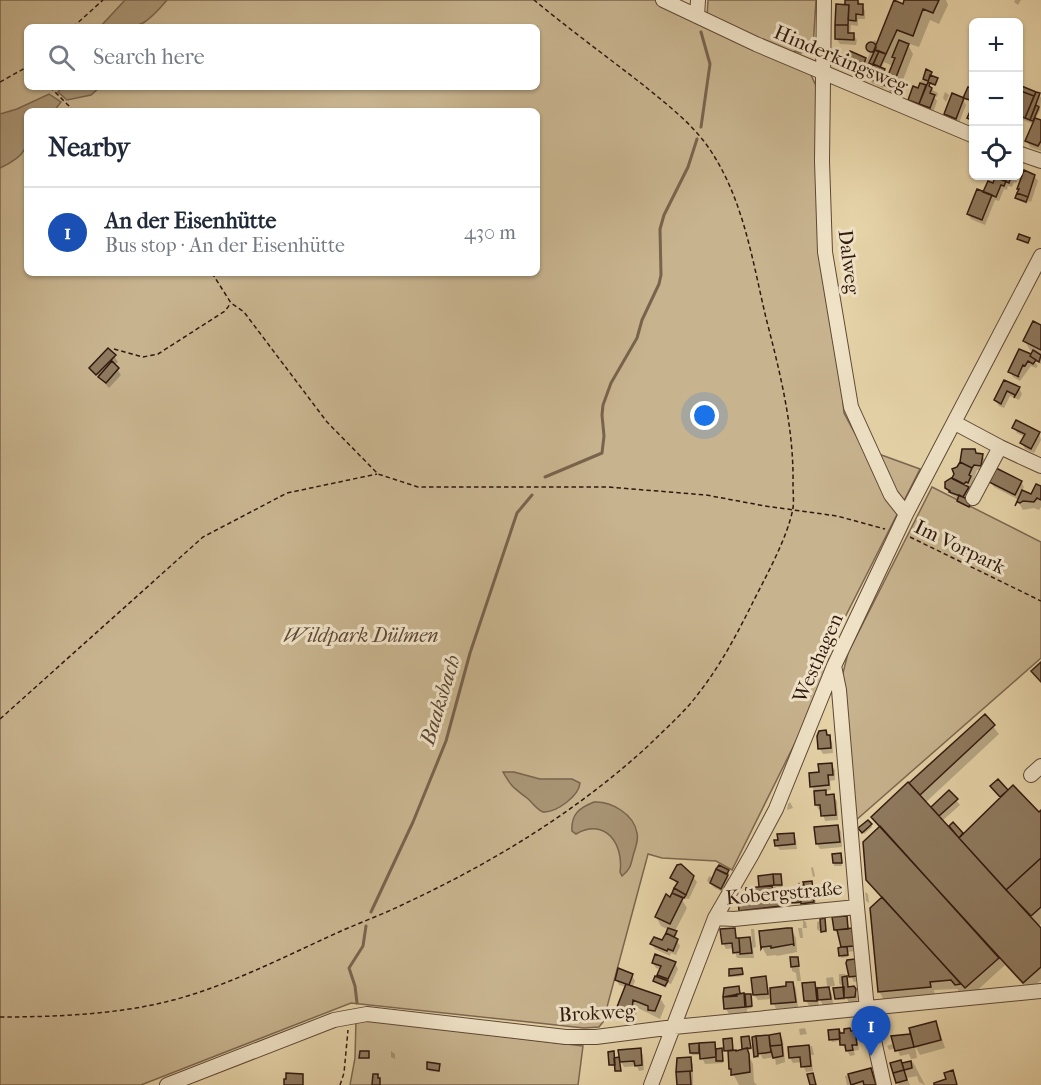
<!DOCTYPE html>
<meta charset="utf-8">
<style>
body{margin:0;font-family:"IM FELL French Canon",serif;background:#f2f2f3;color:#1f2937}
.controls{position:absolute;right:18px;top:18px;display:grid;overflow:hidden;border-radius:9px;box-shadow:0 2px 4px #0004}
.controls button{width:54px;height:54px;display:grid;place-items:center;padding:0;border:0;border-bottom:2px solid #e0e1e3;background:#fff;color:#1f2937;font:30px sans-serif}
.you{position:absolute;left:705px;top:416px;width:21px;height:21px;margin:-15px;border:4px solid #fff;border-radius:50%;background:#1a73e8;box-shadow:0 0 0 9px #1a73e833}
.badge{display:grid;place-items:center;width:39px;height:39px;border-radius:50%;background:#d93025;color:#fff;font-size:20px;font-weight:700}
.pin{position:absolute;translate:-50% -50px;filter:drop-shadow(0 2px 3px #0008)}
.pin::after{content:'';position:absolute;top:32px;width:21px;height:18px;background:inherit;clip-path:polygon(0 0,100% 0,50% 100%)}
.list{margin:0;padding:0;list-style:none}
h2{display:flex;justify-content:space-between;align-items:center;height:78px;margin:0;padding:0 24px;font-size:26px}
h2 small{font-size:20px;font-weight:400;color:#747a83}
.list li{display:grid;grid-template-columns:39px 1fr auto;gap:18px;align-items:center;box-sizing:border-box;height:90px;padding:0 24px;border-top:2px solid #e0e1e3}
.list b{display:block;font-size:22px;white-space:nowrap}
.list p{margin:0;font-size:20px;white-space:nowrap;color:#747a83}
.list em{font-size:20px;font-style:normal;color:#747a83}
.icon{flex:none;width:33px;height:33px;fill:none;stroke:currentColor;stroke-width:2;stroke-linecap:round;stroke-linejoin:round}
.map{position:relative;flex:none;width:1041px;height:1085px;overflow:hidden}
.search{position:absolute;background:#fff;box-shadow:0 2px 4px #0004;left:24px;top:24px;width:516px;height:66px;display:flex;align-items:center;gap:15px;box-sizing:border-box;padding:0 21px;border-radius:9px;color:#747a83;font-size:22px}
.panel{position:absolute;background:#fff;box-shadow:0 2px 4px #0004;left:24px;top:108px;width:516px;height:168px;border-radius:9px}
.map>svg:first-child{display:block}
.green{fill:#c7b38e;stroke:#7c664e;stroke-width:1.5;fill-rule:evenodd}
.water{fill:#a89474;stroke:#78634c;stroke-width:1.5}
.shadow{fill:#0003;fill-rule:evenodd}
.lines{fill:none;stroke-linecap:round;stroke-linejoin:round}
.stream{stroke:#78634c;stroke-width:3}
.building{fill:#8f7a5f;stroke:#31190f;stroke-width:1.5}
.minor-casing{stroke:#5e4835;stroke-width:16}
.path{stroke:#31190f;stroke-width:1.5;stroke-dasharray:4.5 3;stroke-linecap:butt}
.minor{stroke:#efe2c6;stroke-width:14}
.labels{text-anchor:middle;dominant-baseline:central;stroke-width:6;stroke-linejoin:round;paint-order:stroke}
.street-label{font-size:20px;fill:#31190f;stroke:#efe2c6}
.park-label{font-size:20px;font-style:italic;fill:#5e4735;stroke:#efe2c6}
.water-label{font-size:21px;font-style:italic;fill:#5b4432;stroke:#efe2c6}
</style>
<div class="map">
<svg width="1041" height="1085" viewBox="0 0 1041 1085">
<rect width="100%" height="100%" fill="#e6d3a8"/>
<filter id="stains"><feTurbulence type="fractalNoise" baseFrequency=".00333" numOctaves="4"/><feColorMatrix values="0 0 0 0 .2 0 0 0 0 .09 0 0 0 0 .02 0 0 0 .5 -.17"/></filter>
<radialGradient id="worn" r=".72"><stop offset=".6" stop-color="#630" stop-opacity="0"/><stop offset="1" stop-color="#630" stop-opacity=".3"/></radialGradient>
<path class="green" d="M 0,0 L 657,0 L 805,70 L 811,75 L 817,88 L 844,413 L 865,452 L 876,453 L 920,469 L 829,649 L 828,666 L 798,737 L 732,870 L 716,861 L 662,858 L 648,854 L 603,1022 L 599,1027 L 584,1028 L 351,1003 L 141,1085 L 0,1085 ZM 27,27 L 537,27 L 537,87 L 27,87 ZM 27,111 L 537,111 L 537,273 L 27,273 Z
M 708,0 L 816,0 L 813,48 L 801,53 L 795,51 L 790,54 L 707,17 Z
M 932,487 L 1041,542 L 1041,658 L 855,821 L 842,677 L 848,653 Z
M 356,1019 L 583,1046 L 578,1085 L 350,1085 L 355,1058 Z"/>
<path class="water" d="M 125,0 L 167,0 C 141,31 138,27 100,27 Z
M 63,87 L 100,87 L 91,95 L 67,100 L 58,92 Z
M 49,94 L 61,102 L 54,111 L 27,111 C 27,143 33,153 0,168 L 0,114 L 17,109 Z
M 514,772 L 540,779 L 572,779 L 580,783 C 579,796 556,813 543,812 C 536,809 533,803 527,798 C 514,788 512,788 503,772 Z
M 594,802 C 611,801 634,814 637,833 C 639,841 635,848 633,856 C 631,865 630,870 622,876 L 620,872 C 624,845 606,817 576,834 L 572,831 C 571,814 579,808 594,802 Z"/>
<path class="shadow" d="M 847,0 L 858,0 L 865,11 L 865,19 L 858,19 L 858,26 L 851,25 L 850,34 L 853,34 L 857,40 L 856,45 L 840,44 L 836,38 Z
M 906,0 L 946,0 L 948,5 L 939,24 L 930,20 L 919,47 L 907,43 L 913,54 L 896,98 L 891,94 L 884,83 L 883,88 L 872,83 L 869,78 L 874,66 L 870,61 L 864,76 L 850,68 L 847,63 L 851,53 L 867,60 L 870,53 L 867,50 L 870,43 L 873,44 L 874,40 L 879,42 ZM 884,62 L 893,66 L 888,78 L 881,69 Z
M 1015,0 L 1021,0 L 1018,5 L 1014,2 Z
M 927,71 L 938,81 L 936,86 L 929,83 L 927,87 L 938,93 L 937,97 L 933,95 L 937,101 L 933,113 L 913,105 L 910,99 L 919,90 L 921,80 L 923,81 Z
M 1018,85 L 1039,95 L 1041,98 L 1040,110 L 1035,120 L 1041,122 L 1041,151 L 1030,147 L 1027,141 L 1033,124 L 1023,120 L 1018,131 Z
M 945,92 L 949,95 L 946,102 L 943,98 Z
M 963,99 L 966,105 L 959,123 L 948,119 L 945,114 Z
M 997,176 L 1016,176 L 1017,181 L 1016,183 L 1014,182 L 1012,187 L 1008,186 L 1007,190 L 1004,189 L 999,201 L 995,200 L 985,225 L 971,219 L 968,214 L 993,185 Z
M 1034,176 L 1038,181 L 1031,202 L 1028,201 L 1027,204 L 1018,200 L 1017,198 Z
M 1041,325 L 1041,364 L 1033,359 L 1038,366 L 1036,368 L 1031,366 L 1020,381 L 1013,377 L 1010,372 L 1031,356 L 1034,352 L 1030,350 L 1025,341 Z
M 114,356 L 118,362 L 114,365 L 121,375 L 109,388 L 91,368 Z
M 1004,382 L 1019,388 L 1022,394 L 1019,400 L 1010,396 L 1004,408 L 999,406 L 995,400 Z
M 1014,428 L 1039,433 L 1041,440 L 1034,453 L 1025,449 L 1022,443 L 1025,437 L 1017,433 Z
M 976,454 L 982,455 L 985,460 L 988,454 L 991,455 L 983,471 L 977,470 L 971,487 L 966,485 L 971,493 L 972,505 L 970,508 L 960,503 L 959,500 L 950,494 L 947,488 L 959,468 Z
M 991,482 L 1021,482 L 1024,487 L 1022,491 L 1032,496 L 1041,488 L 1041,507 L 1039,510 L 1034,508 L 1023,510 L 1018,502 L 1019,500 L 994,487 Z
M 985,716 L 999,734 L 925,803 L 931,809 L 949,792 L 960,805 L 942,821 L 954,833 L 951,827 L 953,824 L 963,835 L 1002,798 L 995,791 L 1007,791 L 1039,815 L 1041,812 L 1041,924 L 1038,927 L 1041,930 L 1041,980 L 1029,991 L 1005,965 L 971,996 L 961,993 L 957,989 L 934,990 L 935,995 L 884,1000 L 879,991 L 882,898 L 868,879 L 880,828 L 873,817 Z
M 825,732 L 832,742 L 833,753 L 823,754 L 820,749 L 818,736 Z
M 831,765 L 835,770 L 835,780 L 830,781 L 831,790 L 825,791 L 828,796 L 833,796 L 837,801 L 838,820 L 825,821 L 822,810 L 819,810 L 816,805 L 815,793 L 812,786 L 821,774 Z
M 790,802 L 793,808 L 787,810 L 788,804 Z
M 871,825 L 872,827 L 864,834 L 862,831 Z
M 838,826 L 841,832 L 842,847 L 820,849 L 817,844 Z
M 793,834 L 796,840 L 797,849 L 780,850 L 776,845 Z
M 840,855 L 842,866 L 834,866 L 834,856 Z
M 719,867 L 729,873 L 728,877 L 730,881 L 724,893 L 715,888 L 707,881 L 709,876 L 714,878 Z
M 813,867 L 815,876 L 813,877 L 811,868 Z
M 780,875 L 782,887 L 776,887 L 776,890 L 774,891 L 775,894 L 779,893 L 784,902 L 785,915 L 746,919 L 741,910 L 747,900 L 761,888 L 760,886 Z
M 693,877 L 697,882 L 689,899 L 681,898 L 687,908 L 675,931 L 677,934 L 675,938 L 680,946 L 676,955 L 671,953 L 670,956 L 655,949 L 652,944 L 663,942 L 669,930 L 661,926 L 656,917 L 671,899 L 678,885 L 672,878 Z
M 812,883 L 815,888 L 816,908 L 806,909 L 803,904 L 794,904 L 793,896 L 802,895 Z
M 865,892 L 868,894 L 869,903 L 866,901 Z
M 846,917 L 850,930 L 854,935 L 856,951 L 847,952 L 848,957 L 841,958 L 843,946 L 839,935 L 835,930 Z
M 803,920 L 806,922 L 807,928 L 802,928 L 803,938 L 800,938 L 798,928 L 803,928 Z
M 824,920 L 825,922 L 827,933 L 819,931 L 817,929 L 817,922 Z
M 734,929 L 738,939 L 750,938 L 752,944 L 751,929 L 754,929 L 756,947 L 753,948 L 754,958 L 737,958 L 734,948 L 726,949 L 723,943 Z
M 791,929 L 796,938 L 797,952 L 777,956 L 776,955 L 767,956 L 762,947 Z
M 798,958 L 801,981 L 797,981 L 796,973 L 792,971 L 791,959 Z
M 854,961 L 857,966 L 859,981 L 854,982 L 851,976 Z
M 653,963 L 675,963 L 678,969 L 671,984 L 668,983 L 666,988 L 654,981 L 662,980 L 659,975 L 661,970 L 656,968 Z
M 741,969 L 743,976 L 732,977 L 731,975 Z
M 839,974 L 845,974 L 849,988 L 853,988 L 858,996 L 857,1002 L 849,1003 L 845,995 L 845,1000 L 837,1000 L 836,998 L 845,989 L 844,985 L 840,985 L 839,983 Z
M 632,975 L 635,981 L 632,988 L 660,998 L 665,1006 L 660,1019 L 638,1008 L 635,1019 L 634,1018 L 632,1024 L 621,1020 L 616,1012 L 626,987 L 619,985 L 616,979 Z
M 833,977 L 835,986 L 828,987 L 832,994 L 833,1004 L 823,1005 L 818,997 L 819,1006 L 809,1006 L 806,1000 L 814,983 L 818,989 L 828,988 L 827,985 L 826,978 Z
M 765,978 L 769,990 L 788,987 L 793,983 L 796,989 L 798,1007 L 776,1009 L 772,999 L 758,1000 L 754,995 Z
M 738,988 L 747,1003 L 751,998 L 752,1008 L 747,1009 L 747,1012 L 729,1014 L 726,1009 Z
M 935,1023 L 940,1032 L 945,1048 L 920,1055 L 915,1046 L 917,1058 L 911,1059 L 909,1054 L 900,1056 L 893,1037 L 912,1035 Z
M 805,1028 L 807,1034 L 800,1035 L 799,1029 Z
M 845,1030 L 854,1032 L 857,1037 L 859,1050 L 854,1051 L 855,1055 L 850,1056 L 847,1050 L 845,1050 L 841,1039 L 836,1034 L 839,1041 L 832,1042 L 831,1040 L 830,1031 L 838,1031 L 839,1035 L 846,1034 Z
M 780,1035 L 783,1040 L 785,1062 L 776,1065 L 775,1057 L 763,1059 L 758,1050 L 759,1058 L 757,1058 L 753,1038 Z
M 749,1040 L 751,1050 L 746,1050 L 753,1064 L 754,1082 L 757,1085 L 735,1085 L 739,1085 L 730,1068 L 730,1052 L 726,1051 L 732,1042 L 733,1051 L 745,1050 L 743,1048 Z
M 714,1043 L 717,1050 L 721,1050 L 723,1052 L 723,1063 L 705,1064 L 701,1055 L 692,1055 L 691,1053 L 698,1045 L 701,1050 Z
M 892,1044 L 895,1048 L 889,1050 L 887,1046 Z
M 812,1046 L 814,1055 L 811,1055 L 813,1071 L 806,1072 L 802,1062 L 793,1063 L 790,1058 L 789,1048 Z
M 640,1049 L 643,1055 L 644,1070 L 639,1071 L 637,1066 L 624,1067 L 621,1062 Z
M 391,1051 L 395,1054 L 395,1059 L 391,1057 Z
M 690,1059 L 693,1064 L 693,1085 L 679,1085 Z
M 901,1061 L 903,1065 L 913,1062 L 925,1085 L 919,1082 L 917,1076 L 907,1078 L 910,1085 L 899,1085 L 897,1083 Z
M 439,1065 L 440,1072 L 429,1071 L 428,1069 Z
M 871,1069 L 876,1085 L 847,1085 L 845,1076 Z"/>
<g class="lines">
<path class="stream" d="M 701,32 L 710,64 L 701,127
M 545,477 L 602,453 L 604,436 L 602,415 L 603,405 L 611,383 L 637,338 L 642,320 L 659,284 L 661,275 L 660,229 L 664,215 L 688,167 L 697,139
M 371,912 L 413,822 L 446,741 L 470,653 L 517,513 L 532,495
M 357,1003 L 355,986 L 349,968 L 363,946 L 366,926"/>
</g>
<path class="building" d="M 845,0 L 858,0 L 858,4 L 863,4 L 863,15 L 856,14 L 856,21 L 848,20 L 849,5 L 845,5 Z
M 894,0 L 903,4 L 904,0 L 939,0 L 933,13 L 923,9 L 913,36 L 897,30 L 886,54 L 874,50 Z
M 836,4 L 849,5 L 848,25 L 835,25 Z
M 835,25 L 848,25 L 848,33 L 854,33 L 854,40 L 835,39 Z
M 899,40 L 909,44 L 891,90 L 884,85 L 895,58 L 892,57 Z
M866 47a5 5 0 1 1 10 0a5 5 0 1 1-10 0Z
M 875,50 L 879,51 L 873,65 L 869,63 Z
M 850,51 L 866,58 L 861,72 L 845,63 Z
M 879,51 L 886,54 L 880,67 L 873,64 Z
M 873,64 L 885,69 L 880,83 L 867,78 Z
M 926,69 L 932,72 L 928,81 L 923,79 Z
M 930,75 L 938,78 L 935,85 L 928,82 Z
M 928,82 L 930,83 L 929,86 L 932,88 L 930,93 L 935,95 L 930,108 L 919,104 Z
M 920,83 L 926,85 L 919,104 L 908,100 L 913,86 L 918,88 Z
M 1019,85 L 1036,92 L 1034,96 L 1018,90 Z
M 968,87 L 974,89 L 970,100 L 963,98 Z
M 1018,90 L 1034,96 L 1025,118 L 1018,115 Z
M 1036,92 L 1040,93 L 1030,120 L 1025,118 Z
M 952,93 L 964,98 L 956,119 L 944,114 Z
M 973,105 L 974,105 L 974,121 L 967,118 Z
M 1036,105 L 1039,107 L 1033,121 L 1030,120 Z
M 1035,118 L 1041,120 L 1041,141 L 1038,146 L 1025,141 Z
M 1024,170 L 1035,175 L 1028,197 L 1017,193 L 1019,189 L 1017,189 Z
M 995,176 L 1014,176 L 1013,178 L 1011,177 L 1009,183 L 995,177 Z
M 995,177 L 1006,181 L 1004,186 L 1001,185 L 996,197 L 983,192 L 988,181 L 993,183 Z
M 977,189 L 992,195 L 982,220 L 967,214 Z
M 1017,193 L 1028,197 L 1026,202 L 1015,198 Z
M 1019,234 L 1030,238 L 1028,243 L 1017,239 Z
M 1033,321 L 1041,325 L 1041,350 L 1023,341 Z
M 108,348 L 116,355 L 96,375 L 89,368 Z
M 1019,349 L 1031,354 L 1030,356 L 1036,360 L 1033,364 L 1028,361 L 1025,366 L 1023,365 L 1018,376 L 1019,377 L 1008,372 Z
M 1033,350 L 1041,355 L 1039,362 L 1030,356 Z
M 112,361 L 119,368 L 106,383 L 98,377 Z
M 1004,380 L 1020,387 L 1014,398 L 1015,395 L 1007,391 L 1001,404 L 994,400 Z
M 1016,420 L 1040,432 L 1031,449 L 1020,443 L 1025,434 L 1012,428 Z
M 962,449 L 975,449 L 976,453 L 983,454 L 981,466 L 974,465 L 972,468 L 960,462 Z
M 960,462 L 972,468 L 969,475 L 971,476 L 968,483 L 966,482 L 964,484 L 952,478 L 954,474 L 952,469 L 957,467 Z
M 996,468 L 1022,481 L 1015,495 L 989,482 Z
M 951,478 L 969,487 L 963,497 L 949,492 L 950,491 L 945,488 L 945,482 Z
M 1036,484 L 1041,486 L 1041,500 L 1037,498 L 1034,502 L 1023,501 L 1020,503 L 1017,502 L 1015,506 L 1022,490 L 1031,494 Z
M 959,495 L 971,501 L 969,507 L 957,501 Z
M 1041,662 L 1041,682 L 1031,671 Z
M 985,714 L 995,725 L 920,795 L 909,783 Z
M 826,730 L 827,735 L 830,735 L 831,748 L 818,749 L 817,736 L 819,731 Z
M 832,763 L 833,775 L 828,775 L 829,785 L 810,787 L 809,773 L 819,772 L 818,764 Z
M 998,779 L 1008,790 L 1000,797 L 990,786 Z
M 908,782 L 1041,928 L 1041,967 L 1023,983 L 871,817 Z
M 1013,785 L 1039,812 L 1041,810 L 1041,858 L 1006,890 L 959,838 Z
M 826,790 L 826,795 L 834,794 L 836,815 L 821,816 L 820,805 L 815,805 L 814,791 Z
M 949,790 L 958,799 L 939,816 L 931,807 Z
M 868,820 L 872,824 L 862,833 L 858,828 Z
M 953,822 L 963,833 L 959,838 L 949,826 Z
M 838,825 L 840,842 L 816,844 L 814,827 Z
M 880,826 L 999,958 L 965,988 L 866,880 L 863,842 Z
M 794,833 L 795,844 L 775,846 L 774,840 L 778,840 L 777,834 Z
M 841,853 L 842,863 L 833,863 L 832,854 Z
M 1041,858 L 1041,907 L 1031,916 L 1006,890 Z
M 681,864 L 694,876 L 686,895 L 674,888 L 678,882 L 670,878 L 677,865 Z
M 719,865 L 729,870 L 727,874 L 716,869 Z
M 716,869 L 728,875 L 721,889 L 710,883 Z
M 773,874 L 781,874 L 782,885 L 774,885 Z
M 773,874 L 774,885 L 759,887 L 758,876 Z
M 812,881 L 814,902 L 801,904 L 799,883 L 800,886 L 804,885 L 803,882 Z
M 772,886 L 773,892 L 780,892 L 781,906 L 739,911 L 738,900 L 745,899 L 746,888 Z
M 674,888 L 686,895 L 684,898 L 672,893 Z
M 672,893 L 683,898 L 670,924 L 655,917 L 666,894 L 670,897 Z
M 791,894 L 800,894 L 801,902 L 792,903 Z
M 882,897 L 961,984 L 955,985 L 951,980 L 930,982 L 931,987 L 878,992 L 870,908 Z
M 847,916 L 848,929 L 834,930 L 832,917 Z
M 825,918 L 826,931 L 821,932 L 820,919 Z
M 668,928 L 677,931 L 674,937 L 666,933 Z
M 735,928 L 736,938 L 739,938 L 740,952 L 733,953 L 732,943 L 722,944 L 720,929 Z
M 787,928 L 792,928 L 794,946 L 793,944 L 771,948 L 771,946 L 762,947 L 761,949 L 759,931 Z
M 852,928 L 854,946 L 841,947 L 837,930 Z
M 666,933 L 678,939 L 673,951 L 668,949 L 667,951 L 650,944 L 654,937 L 662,940 Z
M 750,937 L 752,953 L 740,954 L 739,938 Z
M 841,947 L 847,947 L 848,955 L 839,956 L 838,948 Z
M 655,954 L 676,962 L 668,979 L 657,975 L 661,966 L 652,963 Z
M 790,957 L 798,957 L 799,966 L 791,967 Z
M 855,959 L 857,976 L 849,977 L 846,963 L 847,960 Z
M 618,968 L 633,974 L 629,985 L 615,980 Z
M 742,968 L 743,974 L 729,976 L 729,969 Z
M 655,976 L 668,981 L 665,986 L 653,981 Z
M 766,976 L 768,994 L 753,995 L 751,978 Z
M 847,976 L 848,987 L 854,986 L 856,989 L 855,997 L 844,998 L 842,977 Z
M 786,982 L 793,982 L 796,1002 L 771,1004 L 770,988 L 786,986 Z
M 815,982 L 817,1001 L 804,1001 L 802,983 Z
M 626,984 L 661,996 L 655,1011 L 648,1010 L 648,1006 L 633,1000 L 632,1011 L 629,1010 L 627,1016 L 615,1012 Z
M 739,986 L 740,994 L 737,994 L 737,996 L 723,997 L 724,988 Z
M 829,987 L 831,999 L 818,1000 L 817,988 Z
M 844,987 L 844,998 L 835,999 L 833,988 Z
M 744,993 L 745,1007 L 724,1009 L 723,997 Z
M 745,994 L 751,994 L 752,1006 L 746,1007 Z
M 936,1021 L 941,1040 L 914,1047 L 909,1028 Z
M 850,1028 L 851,1031 L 855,1030 L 857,1045 L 852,1045 L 853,1050 L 846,1051 L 845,1045 L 840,1045 L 839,1029 L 840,1033 L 844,1033 L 844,1029 Z
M 839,1029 L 840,1039 L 829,1040 L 828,1030 Z
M 910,1031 L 914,1047 L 895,1051 L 891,1036 L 910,1034 Z
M 780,1033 L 782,1045 L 770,1046 L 769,1035 Z
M 769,1035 L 771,1052 L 758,1054 L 756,1036 Z
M 749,1036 L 751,1048 L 742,1049 L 741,1037 Z
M 756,1036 L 758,1056 L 754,1057 L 752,1037 Z
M 732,1038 L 733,1050 L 724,1051 L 723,1039 Z
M 715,1042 L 716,1057 L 700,1059 L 699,1043 Z
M 699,1043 L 699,1053 L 690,1053 L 689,1044 Z
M 782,1045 L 783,1056 L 773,1058 L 770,1046 Z
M 809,1045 L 811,1066 L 801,1067 L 800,1057 L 789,1058 L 788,1047 Z
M 641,1048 L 642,1065 L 635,1066 L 634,1061 L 620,1062 L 618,1050 Z
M 722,1048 L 723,1061 L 716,1061 L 716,1049 Z
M 747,1048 L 749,1054 L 750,1072 L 731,1075 L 731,1069 L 729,1069 L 728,1051 L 736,1050 L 736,1051 Z
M 360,1051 L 369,1051 L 369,1058 L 359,1058 Z
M 614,1051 L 615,1065 L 609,1065 L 608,1052 Z
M 619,1057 L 621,1071 L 615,1071 L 614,1058 Z
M 691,1057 L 692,1071 L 676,1072 L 677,1058 Z
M 901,1060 L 904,1070 L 893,1073 L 890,1063 Z
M 911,1061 L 912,1068 L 904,1070 L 902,1063 Z
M 427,1062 L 440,1064 L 439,1071 L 427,1069 Z
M 871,1068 L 876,1085 L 864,1085 L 863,1081 L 851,1085 L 848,1074 Z
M 904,1070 L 907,1080 L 896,1083 L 893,1073 Z
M 953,1070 L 957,1085 L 934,1085 L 934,1083 L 946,1079 L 944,1073 Z
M 690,1071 L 691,1085 L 677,1085 L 676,1072 L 692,1071 Z
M 286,1073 L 303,1074 L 303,1085 L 284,1085 L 284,1079 L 286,1079 Z
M 813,1073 L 816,1085 L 810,1085 L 807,1074 Z
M 373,1074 L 378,1074 L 378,1078 L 380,1078 L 380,1085 L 372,1085 Z"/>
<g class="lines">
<g class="minor-casing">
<path id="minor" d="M 663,0 L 756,44 L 974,136
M 824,0 L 822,161 L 825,252 L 851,407 L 891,495 L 906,514
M 697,16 L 698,0
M 1018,153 L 1041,161
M 955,423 L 1000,447 L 1041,466
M 973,498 L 1000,447
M 834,666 L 839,690 L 857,907 L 867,1009 L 884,1085
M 1031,775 L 1041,766
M 715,918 L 734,919 L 857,907
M 167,1085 L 334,1020 L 367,1014 L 566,1037 L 596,1037 L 674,1027 L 1041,991
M 651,1085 L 715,918 L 752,854 L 776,809 L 834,666 L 906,514 L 1041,256"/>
</g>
<path class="path" d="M 73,27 L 103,0
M 0,82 L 27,67
M 50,87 L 74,111
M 212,273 L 231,303 L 244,312 L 327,422 L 378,474 L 418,487 L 608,487 L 706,495 L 765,506 L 837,516 L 885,529
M 114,349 L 143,357 L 158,354 L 225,311 L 231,303
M 910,537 L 1041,601
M 0,719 L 203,537 L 287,493 L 377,474
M 0,1017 C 50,1017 103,1015 152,1005 C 217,992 279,959 339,932 C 361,922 384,914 406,903 C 494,862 577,811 648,746 C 665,729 684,713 698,694 C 720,666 736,636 752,604 C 765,578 788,537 793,508 C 794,501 793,492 793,484 C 794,428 780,372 766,318 C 752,259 743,195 706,144 C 689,121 664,102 642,84 C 606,56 569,29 534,0
M 340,1085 L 344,1073 L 348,1030"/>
<use href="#minor" class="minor"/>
</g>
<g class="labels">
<g class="street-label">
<text transform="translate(841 59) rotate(23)">Hinderkingsweg</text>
<text transform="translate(849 262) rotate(83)">Dalweg</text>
<text transform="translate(960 547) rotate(26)">Im Vorpark</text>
<text transform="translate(818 658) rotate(-66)">Westhagen</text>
<text transform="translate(784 893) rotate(-5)">Kobergstraße</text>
<text transform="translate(597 1013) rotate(-3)">Brokweg</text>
</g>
<g class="park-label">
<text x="361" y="635">Wildpark Dülmen</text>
</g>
<g class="water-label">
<text transform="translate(440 700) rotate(-73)">Baaksbach</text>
</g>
</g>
<rect width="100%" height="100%" filter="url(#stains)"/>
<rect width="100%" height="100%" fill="url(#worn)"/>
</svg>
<div class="controls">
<button>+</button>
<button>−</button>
<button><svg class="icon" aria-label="locate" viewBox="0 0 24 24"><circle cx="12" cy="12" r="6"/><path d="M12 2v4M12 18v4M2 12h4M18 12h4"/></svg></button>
</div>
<div class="you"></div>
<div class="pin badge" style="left:871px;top:1056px;background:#1a4fb4">1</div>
<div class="search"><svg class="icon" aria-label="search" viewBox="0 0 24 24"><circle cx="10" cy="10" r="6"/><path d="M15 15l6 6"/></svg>Search here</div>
<section class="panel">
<h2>Nearby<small></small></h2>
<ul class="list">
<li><span class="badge" style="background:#1a4fb4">1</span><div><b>An der Eisenhütte</b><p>Bus stop · An der Eisenhütte</p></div><em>430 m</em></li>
</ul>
</section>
</div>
